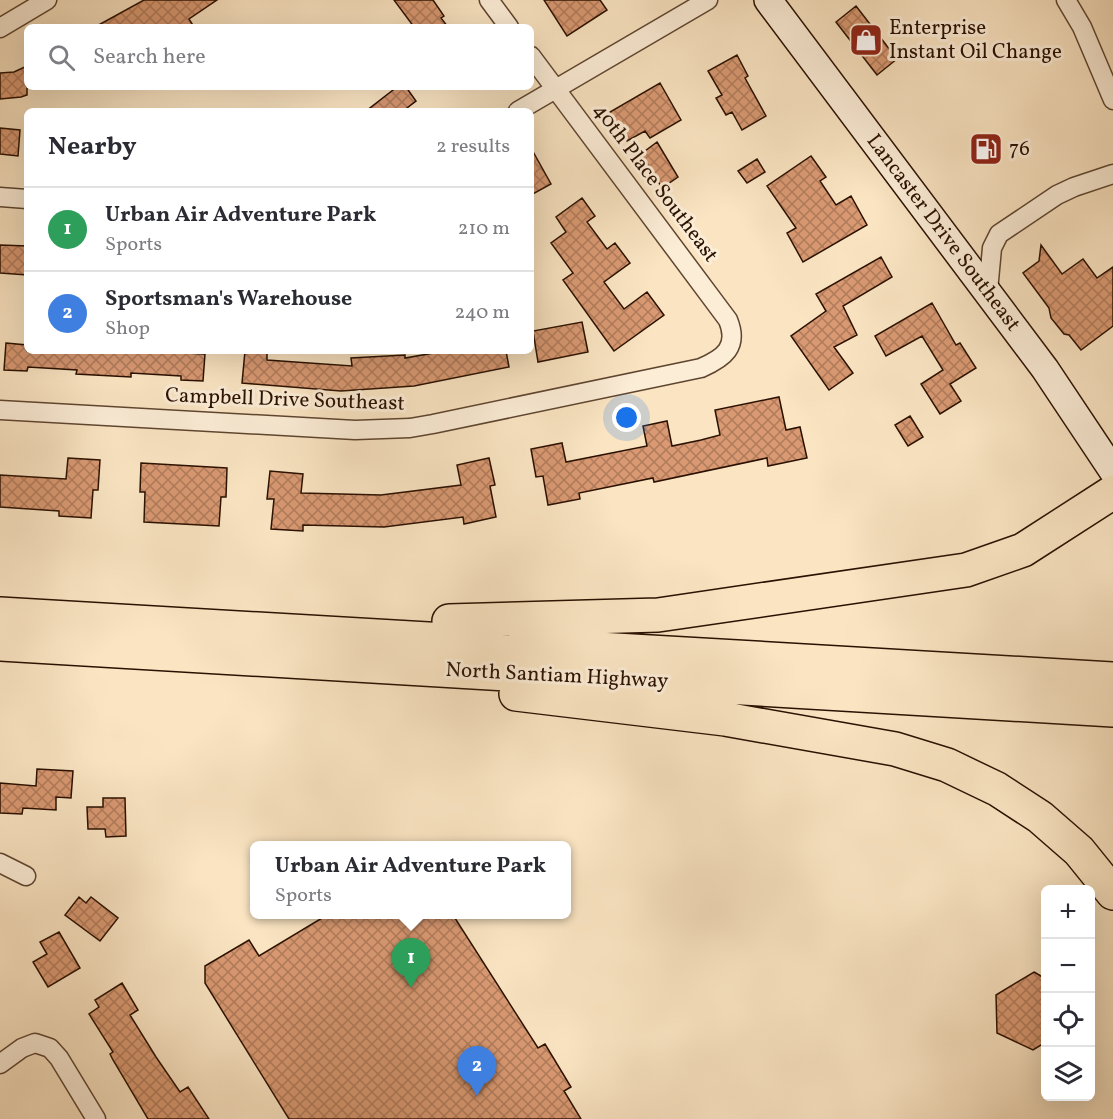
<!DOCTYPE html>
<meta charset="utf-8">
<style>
body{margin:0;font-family:Vollkorn,serif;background:#f2f2f3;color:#2b2b33}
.controls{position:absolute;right:18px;bottom:18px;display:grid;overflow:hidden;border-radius:9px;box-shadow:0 6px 24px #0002}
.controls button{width:54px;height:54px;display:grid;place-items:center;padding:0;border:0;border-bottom:2px solid #e1e1e2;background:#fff;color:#2b2b33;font:30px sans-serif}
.you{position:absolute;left:627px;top:418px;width:21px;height:21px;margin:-15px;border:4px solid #fff;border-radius:50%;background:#1a73e8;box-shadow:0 0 0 9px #1a73e833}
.badge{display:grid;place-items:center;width:39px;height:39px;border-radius:50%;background:#ea580c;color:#fff;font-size:20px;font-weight:700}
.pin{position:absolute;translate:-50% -50px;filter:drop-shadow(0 2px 3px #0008)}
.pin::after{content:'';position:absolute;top:32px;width:21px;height:18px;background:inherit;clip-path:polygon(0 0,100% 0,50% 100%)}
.popup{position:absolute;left:250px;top:841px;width:321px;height:78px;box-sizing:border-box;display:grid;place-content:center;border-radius:9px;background:#fff;filter:drop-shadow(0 2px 4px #0005);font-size:20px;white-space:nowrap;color:#7c7c81}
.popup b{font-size:22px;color:#2b2b33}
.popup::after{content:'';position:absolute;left:50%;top:100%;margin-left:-12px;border:12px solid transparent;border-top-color:#fff}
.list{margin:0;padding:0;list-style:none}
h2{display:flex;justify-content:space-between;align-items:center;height:78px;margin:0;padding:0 24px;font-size:26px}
h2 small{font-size:20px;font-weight:400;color:#7c7c81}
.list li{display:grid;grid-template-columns:39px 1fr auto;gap:18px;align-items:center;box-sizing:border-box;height:84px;padding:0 24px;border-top:2px solid #e1e1e2}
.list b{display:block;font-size:22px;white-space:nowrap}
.list p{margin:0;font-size:20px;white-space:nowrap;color:#7c7c81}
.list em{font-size:20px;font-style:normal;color:#7c7c81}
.icon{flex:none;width:33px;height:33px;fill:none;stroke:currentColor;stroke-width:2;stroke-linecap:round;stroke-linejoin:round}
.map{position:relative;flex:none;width:1113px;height:1119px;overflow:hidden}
.search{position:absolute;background:#fff;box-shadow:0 6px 24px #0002;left:24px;top:24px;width:510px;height:66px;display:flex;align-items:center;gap:15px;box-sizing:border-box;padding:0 21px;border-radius:9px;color:#7c7c81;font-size:22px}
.panel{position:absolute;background:#fff;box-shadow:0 6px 24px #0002;left:24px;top:108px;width:510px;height:246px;border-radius:9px}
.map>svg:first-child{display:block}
.building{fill:url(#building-cross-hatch);stroke:#2a1000;stroke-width:1.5}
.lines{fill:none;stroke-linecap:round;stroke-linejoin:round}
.street-casing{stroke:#5e4530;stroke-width:21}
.secondary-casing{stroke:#2a1000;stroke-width:30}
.highway-casing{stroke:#2a1000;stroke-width:36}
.street{stroke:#fcedd7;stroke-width:18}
.secondary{stroke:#fcedd7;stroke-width:27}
.highway{stroke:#fae4c2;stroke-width:33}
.labels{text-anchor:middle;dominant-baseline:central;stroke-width:6;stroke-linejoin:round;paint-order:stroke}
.poi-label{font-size:21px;fill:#2a1000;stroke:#fcedd7;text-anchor:start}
.street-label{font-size:21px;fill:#2a1000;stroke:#fcedd7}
</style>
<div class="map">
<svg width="1113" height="1119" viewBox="0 0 1113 1119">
<defs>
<pattern id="building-cross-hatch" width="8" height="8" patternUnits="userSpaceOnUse" patternTransform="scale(1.5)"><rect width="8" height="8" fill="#d99972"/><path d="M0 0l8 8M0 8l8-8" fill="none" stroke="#b07b5b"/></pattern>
</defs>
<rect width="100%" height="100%" fill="#fae4c2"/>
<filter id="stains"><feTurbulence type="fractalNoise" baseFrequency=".00333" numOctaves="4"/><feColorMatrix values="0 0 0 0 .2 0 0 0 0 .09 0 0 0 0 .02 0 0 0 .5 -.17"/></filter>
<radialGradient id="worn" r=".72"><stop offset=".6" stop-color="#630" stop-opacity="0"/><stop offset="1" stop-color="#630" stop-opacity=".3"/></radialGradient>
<path class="building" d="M 144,0 L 217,0 L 189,19 L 194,27 L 95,27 Z
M 394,0 L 433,0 L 444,16 L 441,18 L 448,27 L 414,27 Z
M 544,0 L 600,0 L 607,10 L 567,36 Z
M 856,6 L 897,59 L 877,75 L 836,22 Z
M 737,55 L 748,76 L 745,78 L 766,116 L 742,130 L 732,112 L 726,115 L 716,98 L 722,95 L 708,71 Z
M 27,66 L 27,95 L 21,97 L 0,99 L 0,73 L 14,72 Z
M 660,83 L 681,120 L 650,138 L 645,131 L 627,141 L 610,112 Z
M 397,87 L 406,87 L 416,101 L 403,111 L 366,111 Z
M 0,128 L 20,130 L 18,156 L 0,154 Z
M 657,142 L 678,177 L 662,188 L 641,154 Z
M 531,148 L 551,184 L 531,195 Z
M 811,156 L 826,177 L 820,181 L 836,205 L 851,196 L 867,225 L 803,262 L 787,233 L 796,228 L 767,186 Z
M 757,159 L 765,172 L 747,183 L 738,171 Z
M 582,198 L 595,216 L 587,222 L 607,249 L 615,243 L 630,263 L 604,282 L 624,309 L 647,292 L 664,315 L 614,351 L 563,280 L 573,273 L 551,243 L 566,232 L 556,217 Z
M 0,245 L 27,246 L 27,275 L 0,273 Z
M 1041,245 L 1062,274 L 1083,259 L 1097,278 L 1113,267 L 1113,326 L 1081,350 L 1069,335 L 1064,334 L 1051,318 L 1049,308 L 1023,273 L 1039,261 Z
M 881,257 L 892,277 L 843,306 L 857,335 L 834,347 L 853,373 L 829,390 L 791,336 L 826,311 L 816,294 Z
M 932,303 L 956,345 L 960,343 L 976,368 L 950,384 L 961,401 L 940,414 L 921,384 L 943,370 L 922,336 L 886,356 L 875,336 Z
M 582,322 L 588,352 L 538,362 L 533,331 Z
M 6,343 L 27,345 L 27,351 L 145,351 L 205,354 L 203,381 L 181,380 L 181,376 L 131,373 L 131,377 L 76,374 L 77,370 L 28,367 L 27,371 L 4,370 Z
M 245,351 L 267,351 L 267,360 L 352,366 L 351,358 L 405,355 L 405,358 L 445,351 L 506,351 L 509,367 L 414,386 L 341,391 L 242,383 Z
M 779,397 L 786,430 L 800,427 L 807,458 L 768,466 L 767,458 L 654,482 L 653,478 L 579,493 L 580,499 L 548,505 L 543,476 L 536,477 L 531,449 L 562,443 L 566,462 L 647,446 L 643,426 L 667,421 L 672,446 L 701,440 L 720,435 L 715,410 Z
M 910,416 L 923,437 L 908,446 L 895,425 Z
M 68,458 L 100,460 L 98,490 L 93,490 L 91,518 L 59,516 L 59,511 L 0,507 L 0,475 L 66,479 Z
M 489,458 L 495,485 L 490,486 L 496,517 L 464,524 L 463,517 L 384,527 L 303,525 L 303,531 L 271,529 L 274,499 L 267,499 L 270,471 L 303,474 L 301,493 L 381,495 L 461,485 L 457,465 Z
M 141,463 L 227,468 L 226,497 L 221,497 L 219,526 L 144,522 L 145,492 L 140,492 Z
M 37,769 L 73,771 L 71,798 L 56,797 L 56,810 L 23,808 L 22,814 L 0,813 L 0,783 L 36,786 Z
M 103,798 L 125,798 L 126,836 L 106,837 L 105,829 L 88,829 L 87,807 L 103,807 Z
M 79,897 L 86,903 L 91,897 L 118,918 L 100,941 L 65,915 Z
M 327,915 L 453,915 L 538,1048 L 545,1044 L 571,1087 L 564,1091 L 581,1119 L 289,1119 L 205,983 L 205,966 L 249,940 L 259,956 Z
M 59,932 L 80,968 L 48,987 L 33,962 L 47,954 L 40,942 Z
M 1034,972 L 1046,979 L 1046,1042 L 1033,1050 L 997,1033 L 996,995 Z
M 122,983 L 138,1010 L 130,1015 L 156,1057 L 180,1092 L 188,1087 L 209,1119 L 148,1119 L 113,1060 L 110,1054 L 113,1052 L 89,1014 L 99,1007 L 95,1000 Z"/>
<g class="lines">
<g class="street-casing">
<path id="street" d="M 489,0 L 509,27
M 1066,0 L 1082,27 L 1113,100
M 0,28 L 47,0
M 518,111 L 708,0
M 0,197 L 27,199
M 988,291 L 992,248 L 999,234 L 1057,195 L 1074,187 L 1113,174
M 0,410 L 355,430 L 410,428 L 433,424 L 701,368 C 724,358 739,347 728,320 L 531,56
M 0,863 L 26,876
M 0,1064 L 22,1048 L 35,1043 L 50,1048 L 59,1058 L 96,1119"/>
</g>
<g class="secondary-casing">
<path id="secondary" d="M 768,0 L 1045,369 L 1113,471"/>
</g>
<g class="highway-casing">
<path id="highway" d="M 0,614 L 1113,679
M 449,621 L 658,615 L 966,570 L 1023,550 L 1113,492
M 0,644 L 1113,710
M 516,694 L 725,719 L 895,749 L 947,765 L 997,789 L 1040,817 L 1079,851 L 1113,893"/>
</g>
<use href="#street" class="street"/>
<use href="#secondary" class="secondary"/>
<use href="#highway" class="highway"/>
</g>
<defs>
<g id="shop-square" transform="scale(1.725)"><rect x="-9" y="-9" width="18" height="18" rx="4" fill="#8f2418" stroke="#fcedd7"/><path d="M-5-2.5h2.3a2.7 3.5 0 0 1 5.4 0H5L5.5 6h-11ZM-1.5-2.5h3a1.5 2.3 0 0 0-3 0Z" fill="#fff"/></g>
<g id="fuel-square" transform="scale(1.725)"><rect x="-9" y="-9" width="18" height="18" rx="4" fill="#8f2418" stroke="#fcedd7"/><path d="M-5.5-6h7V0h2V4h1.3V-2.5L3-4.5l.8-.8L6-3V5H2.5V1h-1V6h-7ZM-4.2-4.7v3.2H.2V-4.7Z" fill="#fff"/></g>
</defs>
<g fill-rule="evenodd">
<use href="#shop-square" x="866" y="40"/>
<use href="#fuel-square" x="986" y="149"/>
</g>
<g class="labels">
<g class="poi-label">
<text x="889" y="28">Enterprise<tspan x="889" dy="24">Instant Oil Change</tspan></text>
<text x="1009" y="149">76</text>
</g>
<g class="street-label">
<text transform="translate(655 183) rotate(53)">40th Place Southeast</text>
<text transform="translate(943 233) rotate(53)">Lancaster Drive Southeast</text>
<text transform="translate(285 400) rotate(2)">Campbell Drive Southeast</text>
<text transform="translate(557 676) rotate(3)">North Santiam Highway</text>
</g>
</g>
<rect width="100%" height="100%" filter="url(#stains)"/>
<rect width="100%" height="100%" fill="url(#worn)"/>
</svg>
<div class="controls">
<button>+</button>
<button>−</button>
<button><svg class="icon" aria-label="locate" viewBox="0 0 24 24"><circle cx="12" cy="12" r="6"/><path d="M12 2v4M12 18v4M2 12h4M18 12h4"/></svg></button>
<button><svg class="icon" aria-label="layers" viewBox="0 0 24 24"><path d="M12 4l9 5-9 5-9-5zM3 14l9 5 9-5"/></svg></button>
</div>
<div class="you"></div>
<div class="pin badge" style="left:411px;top:988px;background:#2e9e5b">1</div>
<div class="popup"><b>Urban Air Adventure Park</b>Sports</div>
<div class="pin badge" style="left:477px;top:1096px;background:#3f7fe0">2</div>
<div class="search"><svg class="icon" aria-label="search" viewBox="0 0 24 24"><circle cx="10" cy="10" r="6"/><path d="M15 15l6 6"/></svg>Search here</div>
<section class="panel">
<h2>Nearby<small>2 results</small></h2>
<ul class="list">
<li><span class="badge" style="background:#2e9e5b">1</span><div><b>Urban Air Adventure Park</b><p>Sports</p></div><em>210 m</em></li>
<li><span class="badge" style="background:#3f7fe0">2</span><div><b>Sportsman's Warehouse</b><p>Shop</p></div><em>240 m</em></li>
</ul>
</section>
</div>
